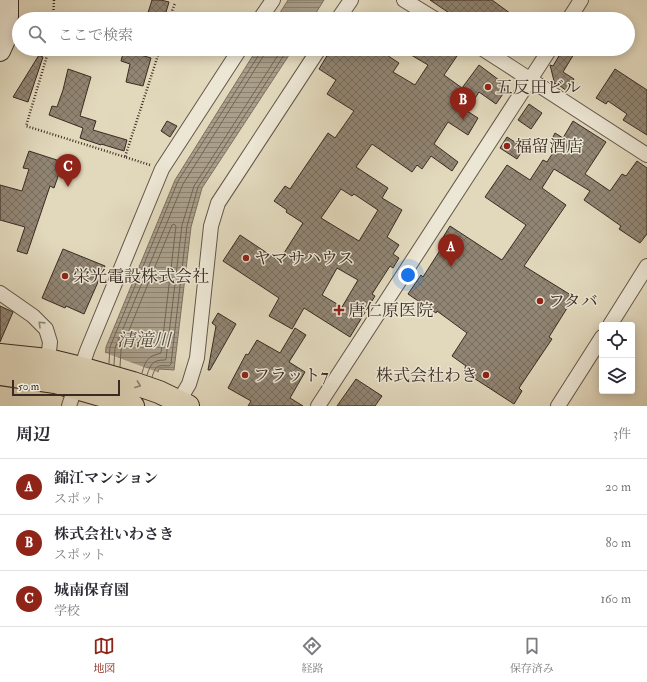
<!DOCTYPE html>
<html lang="ja">
<meta charset="utf-8">
<style>
body{margin:0;font-family:"IM FELL Double Pica","Noto Serif JP",serif;background:#f7f7f7;color:#2b2b33}
.controls{position:absolute;right:12px;bottom:12px;display:grid;overflow:hidden;border-radius:4px;box-shadow:0 2px 10px #0003}
.controls button{width:36px;height:36px;display:grid;place-items:center;padding:0;border:0;border-bottom:1px solid #e1e1e2;background:#fff;color:#2b2b33;font:20px sans-serif}
.scale{position:absolute;left:12px;bottom:10px;width:108px;box-sizing:border-box;padding-left:4px;border:2px solid #392b23;border-top:0;font-size:11px;line-height:14px;white-space:nowrap;color:#392b23;-webkit-text-stroke:3px #ece6d4;paint-order:stroke}
.you{position:absolute;left:408px;top:275px;width:14px;height:14px;margin:-10px;border:3px solid #fff;border-radius:50%;background:#1a73e8;box-shadow:0 0 0 6px #1a73e833}
.badge{display:grid;place-items:center;width:26px;height:26px;border-radius:50%;background:#8f2418;color:#fff;font-size:13px;font-weight:700}
.pin{position:absolute;translate:-50% -33px;filter:drop-shadow(0 1px 2px #0008)}
.pin::after{content:'';position:absolute;top:21px;width:14px;height:12px;background:inherit;clip-path:polygon(0 0,100% 0,50% 100%)}
.list{margin:0;padding:0;list-style:none}
h2{display:flex;justify-content:space-between;align-items:center;height:52px;margin:0;padding:0 16px;font-size:17px}
h2 small{font-size:13px;font-weight:400;color:#7c7c81}
.list li{display:grid;grid-template-columns:26px 1fr auto;gap:12px;align-items:center;box-sizing:border-box;height:56px;padding:0 16px;border-top:1px solid #e1e1e2}
.list b{display:block;font-size:15px;white-space:nowrap}
.list p{margin:0;font-size:13px;white-space:nowrap;color:#7c7c81}
.list em{font-size:13px;font-style:normal;color:#7c7c81}
.icon{flex:none;width:22px;height:22px;fill:none;stroke:currentColor;stroke-width:2;stroke-linecap:round;stroke-linejoin:round}
.map{position:relative;flex:none;width:647px;height:406px;overflow:hidden}
.search{position:absolute;background:#fff;box-shadow:0 2px 10px #0003;left:12px;right:12px;top:12px;height:44px;display:flex;align-items:center;gap:10px;box-sizing:border-box;padding:0 14px;border-radius:22px;color:#7c7c81;font-size:15px}
.sheet{height:220px;background:#fff}
nav{display:flex;justify-content:space-around;align-items:center;box-sizing:border-box;height:56px;border-top:1px solid #e1e1e2;background:#fff;font-size:11px;color:#7c7c81}
nav a{display:grid;justify-items:center;gap:2px}
nav .on{color:#8f2418}
.map>svg:first-child{display:block}
.water{fill:url(#water-rules);stroke:#7c7060}
.pier{fill:#e2d9bd}
.lines{fill:none;stroke-linecap:round;stroke-linejoin:round}
.shore{stroke:#716456;stroke-width:1}
.building{fill:url(#building-cross-hatch);stroke:#392b23;fill-rule:evenodd}
.street-casing{stroke:#63564a;stroke-width:16}
.secondary-casing{stroke:#392b23;stroke-width:22}
.highway-casing{stroke:#392b23;stroke-width:24}
.path{stroke:#392b23;stroke-width:2.5;stroke-dasharray:1 2;stroke-linecap:butt}
.street{stroke:#ece6d4;stroke-width:14}
.secondary{stroke:#ece6d4;stroke-width:20}
.highway{stroke:#e2d9bd;stroke-width:22}
.oneway{stroke:#92887c}
.oneway2{stroke:#8e8270}
.poi-dot{fill:#8f2418;stroke:#ece6d4;stroke-width:1.5}
.labels{text-anchor:middle;dominant-baseline:central;stroke-width:3;stroke-linejoin:round;paint-order:stroke}
.poi-label{font-size:17px;fill:#392b23;stroke:#ece6d4;text-anchor:start}
.water-label{font-size:18px;font-style:italic;fill:#55483c;stroke:#ece6d4}
</style>
<div class="map">
<svg width="647" height="406" viewBox="0 0 647 406">
<defs>
<pattern id="water-rules" width="6" height="5" patternUnits="userSpaceOnUse"><rect width="6" height="5" fill="#a99e89"/><path d="M0 2.5h6" fill="none" stroke="#8b8170"/></pattern>
<pattern id="building-cross-hatch" width="8" height="8" patternUnits="userSpaceOnUse"><rect width="8" height="8" fill="#918573"/><path d="M0 0l8 8M0 8l8-8" fill="none" stroke="#776d5e"/></pattern>
</defs>
<rect width="100%" height="100%" fill="#e2d9bd"/>
<filter id="stains"><feTurbulence type="fractalNoise" baseFrequency=".005" numOctaves="4"/><feColorMatrix values="0 0 0 0 .2 0 0 0 0 .09 0 0 0 0 .02 0 0 0 .5 -.17"/></filter>
<radialGradient id="worn" r=".72"><stop offset=".6" stop-color="#630" stop-opacity="0"/><stop offset="1" stop-color="#630" stop-opacity=".3"/></radialGradient>
<path class="water" d="M 288,0 L 324,0 L 312,19 L 276,19 Z
M 257,49 L 293,49 L 202,188 L 191,227 L 174,370 L 159,369 L 146,406 L 102,406 L 106,347 L 175,180 Z"/>
<path class="pier" d="M 103,352 L 160,373 L 148,406 L 100,406 Z"/>
<g class="lines">
<path class="shore" d="M 109,363 L 110,347 L 178,181 L 260,53 L 260,49
M 114,365 L 115,348 L 183,184 L 264,55 L 265,49
M 120,367 L 121,350 L 172,225 L 174,224 L 176,226 L 161,353 C 158,354 155,355 152,356 C 145,360 144,367 142,373
M 147,375 C 151,364 152,360 165,360 L 166,359 L 182,225 L 194,186 L 282,49
M 152,377 C 156,365 157,365 169,366 L 171,364 L 187,226 L 198,187 L 288,49"/>
</g>
<path class="building" d="M 152,0 L 161,0 L 169,2 L 164,19 L 146,19 Z
M 430,0 L 492,0 L 518,19 L 458,19 Z
M 331,49 L 369,49 L 377,54 L 379,50 L 399,63 L 393,72 L 415,85 L 428,65 L 401,49 L 448,49 L 457,56 L 444,75 L 462,88 L 479,65 L 503,83 L 505,91 L 496,104 L 479,92 L 467,111 L 478,118 L 468,135 L 448,122 L 434,144 L 458,162 L 452,171 L 431,156 L 422,169 L 417,165 L 412,172 L 372,144 L 356,167 L 388,188 L 382,198 L 402,210 L 387,237 L 399,245 L 393,254 L 399,258 L 393,268 L 390,266 L 372,294 L 375,296 L 350,337 L 304,308 L 292,329 L 269,316 L 279,298 L 223,261 L 240,235 L 279,261 L 303,223 L 286,212 L 287,210 L 274,201 L 285,186 L 290,189 L 328,133 L 335,138 L 354,111 L 327,94 L 336,80 L 319,69 ZM 341,189 L 352,196 L 354,194 L 378,210 L 359,241 L 321,218 ZM 337,268 L 358,280 L 342,307 L 322,295 Z
M 563,49 L 577,49 L 563,72 L 574,79 L 567,91 L 556,83 L 555,85 L 550,65 L 553,66 Z
M 124,50 L 151,58 L 143,86 L 126,82 L 130,64 L 121,61 Z
M 39,55 L 43,57 L 28,102 L 13,97 Z
M 68,69 L 91,77 L 80,116 L 96,121 L 93,130 L 127,140 L 124,151 L 101,144 L 101,145 L 80,138 L 83,128 L 49,115 L 52,106 L 57,107 L 63,90 Z
M 615,69 L 647,90 L 647,135 L 623,120 L 627,114 L 608,101 L 606,104 L 596,98 Z
M 529,104 L 542,113 L 531,129 L 518,120 Z
M 167,121 L 177,126 L 170,137 L 161,131 Z
M 573,121 L 606,142 L 585,174 L 610,191 L 622,174 L 626,176 L 637,161 L 647,168 L 647,234 L 640,243 L 619,229 L 621,226 L 584,200 L 590,191 L 554,169 L 542,188 L 566,205 L 524,266 L 574,297 L 549,337 L 552,339 L 519,388 L 522,391 L 514,404 L 463,371 L 466,366 L 452,356 L 467,333 L 437,311 L 436,313 L 408,294 L 421,275 L 423,277 L 446,241 L 442,239 L 450,226 L 502,260 L 526,225 L 485,197 L 507,165 L 530,180 L 543,160 L 547,162 L 556,148 L 550,143 L 555,133 L 563,138 Z
M 507,137 L 524,148 L 517,159 L 500,148 Z
M 29,151 L 63,162 L 54,188 L 50,186 L 27,254 L 17,251 L 25,227 L 0,220 L 0,185 L 22,191 L 29,169 L 23,168 Z
M 63,249 L 105,266 L 84,314 L 66,306 L 65,308 L 42,298 Z
M 0,306 L 13,312 L 0,342 Z
M 218,313 L 236,324 L 210,370 L 208,370 L 216,326 L 212,323 Z
M 295,328 L 306,335 L 289,362 L 305,372 L 290,398 L 303,406 L 248,406 L 251,401 L 228,388 L 246,354 L 248,355 L 257,340 L 280,353 Z
M 356,379 L 382,396 L 375,406 L 337,406 Z"/>
<g class="lines">
<g class="street-casing">
<path id="street" d="M 404,0 L 435,19
M 260,19 L 273,0
M 338,19 L 351,0
M 569,19 L 581,0
M 483,49 L 647,155
M 0,293 L 33,316 L 46,329 L 50,342 L 48,360
M 610,325 L 647,266
M 69,406 L 87,351 L 162,169 L 240,49
M 176,406 L 189,384 L 197,358 L 211,226 L 218,203 L 319,49
M 318,406 L 550,49
M 558,406 L 602,337"/>
</g>
<g class="secondary-casing">
<path id="secondary" d="M 0,51 L 5,40 L 8,16 L 8,0"/>
</g>
<g class="highway-casing">
<path id="highway" d="M 0,355 L 48,360 L 81,368 L 133,383 L 159,392 L 188,406
M 0,374 L 55,382 L 118,400 L 133,406"/>
</g>
<path class="path" d="M 53,19 L 54,0
M 169,19 L 175,3
M 49,49 L 26,126 L 125,157
M 150,165 L 125,157 L 160,49"/>
<use href="#street" class="street"/>
<use href="#secondary" class="secondary"/>
<use href="#highway" class="highway"/>
</g>
<defs><path id="oneway-chevron" d="M-2-3.5L2.5 0L-2 3.5" fill="none" stroke-width="1.6" stroke-linecap="round" stroke-linejoin="round"/></defs>
<use class="oneway" href="#oneway-chevron" transform="translate(41 324) rotate(-136)"/>
<use class="oneway2" href="#oneway-chevron" transform="translate(138 385) rotate(20)"/>
<g class="poi-dot">
<circle cx="488" cy="87" r="4"/>
<circle cx="507" cy="146" r="4"/>
<circle cx="246" cy="258" r="4"/>
<circle cx="65" cy="276" r="4"/>
<circle cx="540" cy="301" r="4"/>
<path d="M337 304h4v4h4v4h-4v4h-4v-4h-4v-4h4z"/>
<circle cx="245" cy="375" r="4"/>
<circle cx="486" cy="375" r="4"/>
</g>
<g class="labels">
<g class="poi-label">
<text x="496" y="87">五反田ビル</text>
<text x="515" y="146">福留酒店</text>
<text x="254" y="258">ヤマサハウス</text>
<text x="73" y="276">栄光電設株式会社</text>
<text x="548" y="301">フタバ</text>
<text x="348" y="310">唐仁原医院</text>
<text x="253" y="375">フラット7</text>
<text x="478" y="375" text-anchor="end">株式会社わき</text>
</g>
<g class="water-label">
<text x="144" y="340">清滝川</text>
</g>
</g>
<rect width="100%" height="100%" filter="url(#stains)"/>
<rect width="100%" height="100%" fill="url(#worn)"/>
</svg>
<div class="controls">
<button><svg class="icon" aria-label="locate" viewBox="0 0 24 24"><circle cx="12" cy="12" r="6"/><path d="M12 2v4M12 18v4M2 12h4M18 12h4"/></svg></button>
<button><svg class="icon" aria-label="layers" viewBox="0 0 24 24"><path d="M12 4l9 5-9 5-9-5zM3 14l9 5 9-5"/></svg></button>
</div>
<div class="scale">50 m</div>
<div class="you"></div>
<div class="pin badge" style="left:451px;top:267px">A</div>
<div class="pin badge" style="left:463px;top:120px">B</div>
<div class="pin badge" style="left:68px;top:187px">C</div>
<div class="search"><svg class="icon" aria-label="search" viewBox="0 0 24 24"><circle cx="10" cy="10" r="6"/><path d="M15 15l6 6"/></svg>ここで検索</div>
</div>
<section class="sheet">
<h2>周辺<small>3件</small></h2>
<ul class="list">
<li><span class="badge">A</span><div><b>錦江マンション</b><p>スポット</p></div><em>20 m</em></li>
<li><span class="badge">B</span><div><b>株式会社いわさき</b><p>スポット</p></div><em>80 m</em></li>
<li><span class="badge">C</span><div><b>城南保育園</b><p>学校</p></div><em>160 m</em></li>
</ul>
</section>
<nav>
<a class="on"><svg class="icon" aria-label="map" viewBox="0 0 24 24"><path d="M3 6l6-2 6 2 6-2v14l-6 2-6-2-6 2zM9 4v14M15 6v14"/></svg>地図</a>
<a><svg class="icon" aria-label="directions" viewBox="0 0 24 24"><path d="M12 3l9 9-9 9-9-9zM9 14v-3h6M13 9l2 2-2 2"/></svg>経路</a>
<a><svg class="icon" aria-label="saved" viewBox="0 0 24 24"><path d="M7 4h10v16l-5-4-5 4z"/></svg>保存済み</a>
</nav>
